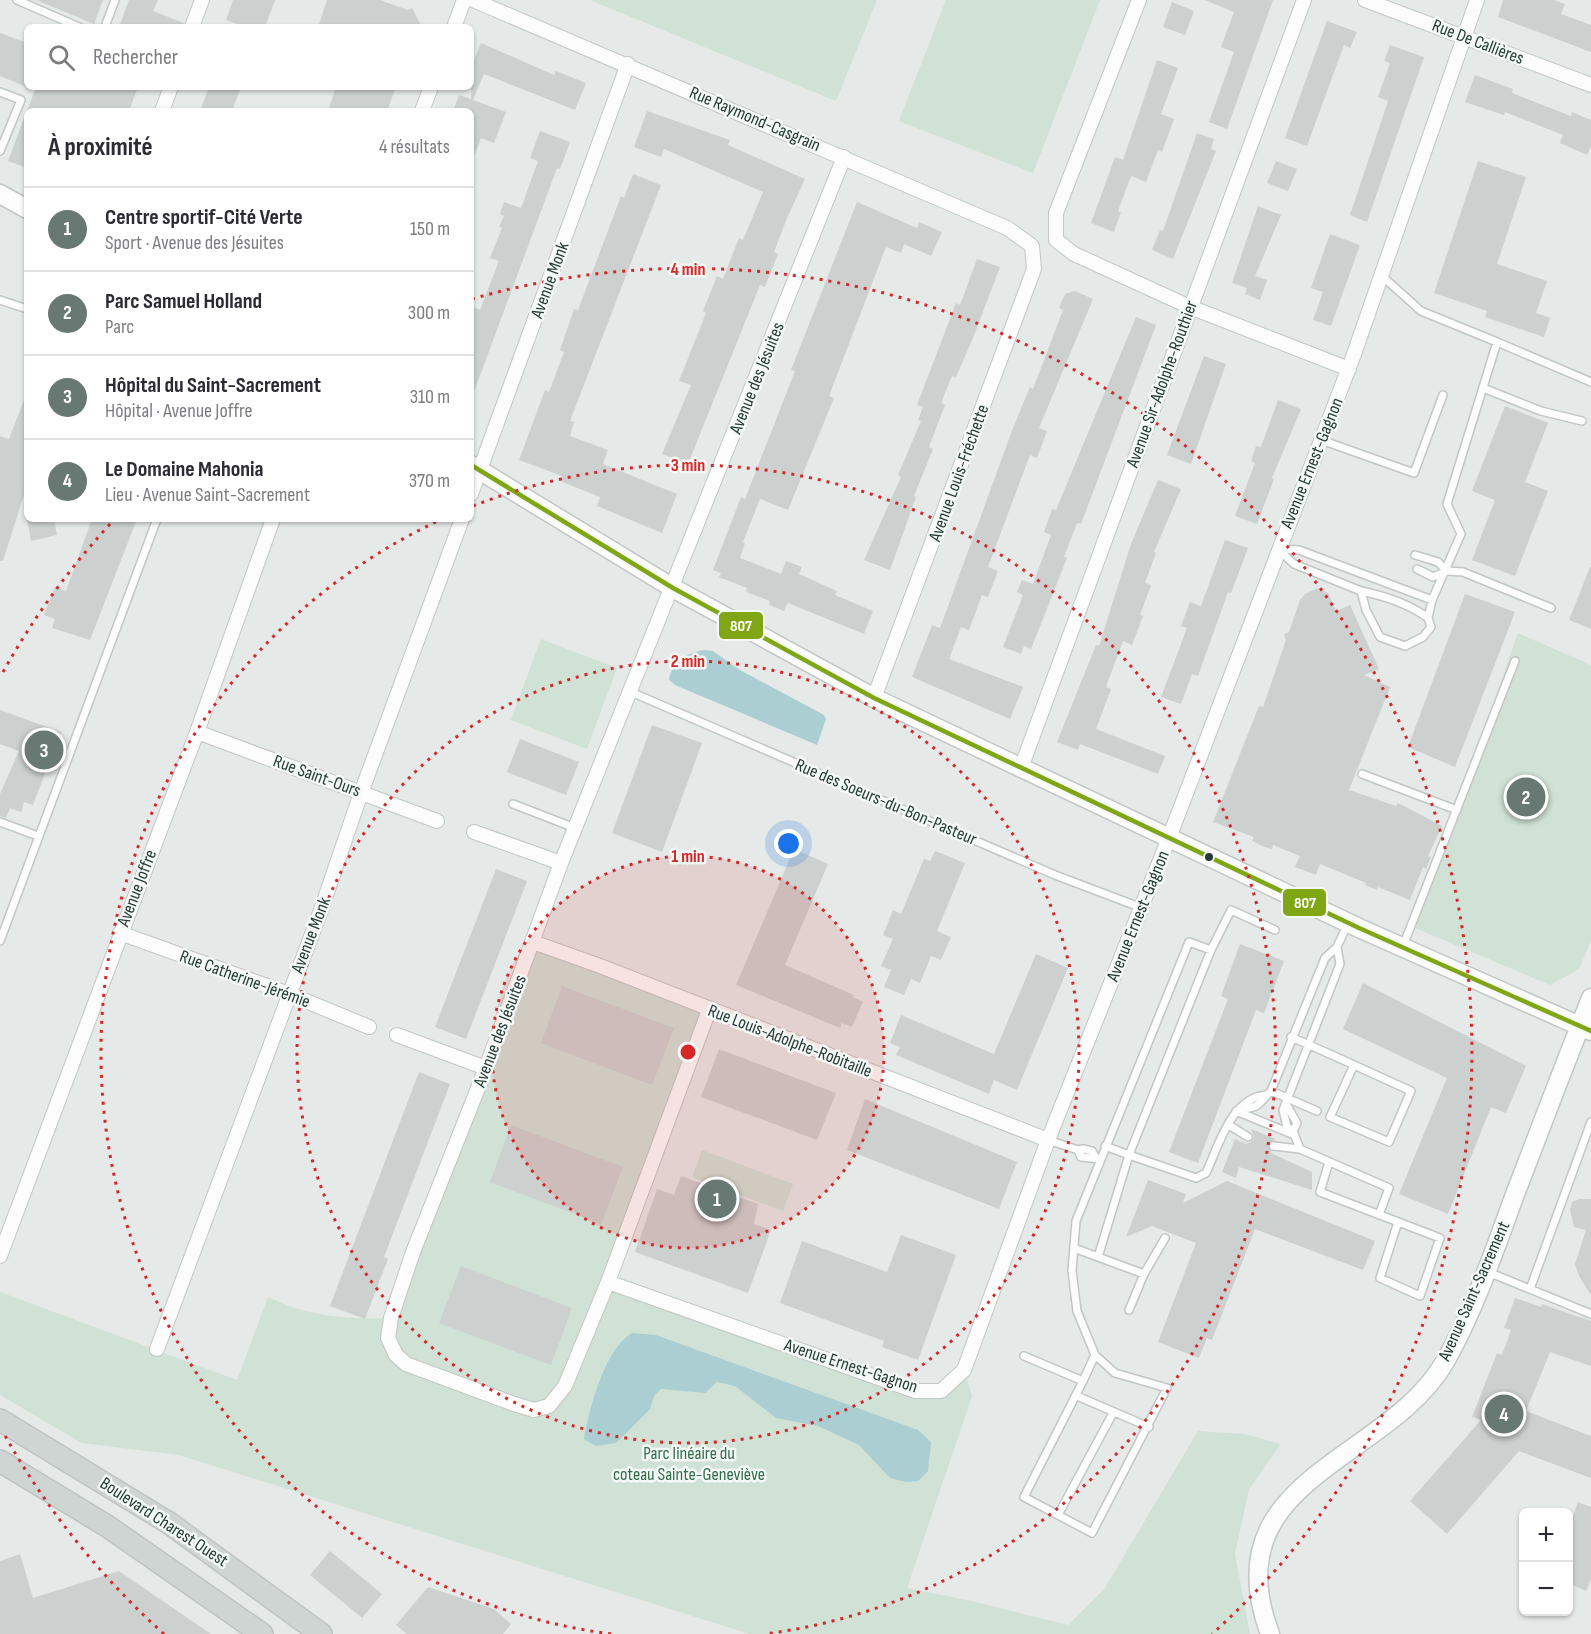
<!DOCTYPE html>
<html lang="fr">
<meta charset="utf-8">
<style>
body{margin:0;font-family:"Sofia Sans Condensed",sans-serif;background:#f2f2f3;color:#2b2b33}
.controls{position:absolute;right:18px;bottom:18px;display:grid;overflow:hidden;border-radius:9px;box-shadow:0 2px 4px #0004}
.controls button{width:54px;height:54px;display:grid;place-items:center;padding:0;border:0;border-bottom:2px solid #e1e1e2;background:#fff;color:#2b2b33;font:30px sans-serif}
.you{position:absolute;left:789px;top:844px;width:21px;height:21px;margin:-15px;border:4px solid #fff;border-radius:50%;background:#1a73e8;box-shadow:0 0 0 9px #1a73e833}
.badge{display:grid;place-items:center;width:39px;height:39px;border-radius:50%;background:#687873;color:#fff;font-size:20px;font-weight:700}
.pin{position:absolute;translate:-50% -50%;border:3px solid #fff;box-shadow:0 2px 6px #0006}
.list{margin:0;padding:0;list-style:none}
h2{display:flex;justify-content:space-between;align-items:center;height:78px;margin:0;padding:0 24px;font-size:26px}
h2 small{font-size:20px;font-weight:400;color:#7c7c81}
.list li{display:grid;grid-template-columns:39px 1fr auto;gap:18px;align-items:center;box-sizing:border-box;height:84px;padding:0 24px;border-top:2px solid #e1e1e2}
.list b{display:block;font-size:22px;white-space:nowrap}
.list p{margin:0;font-size:20px;white-space:nowrap;color:#7c7c81}
.list em{font-size:20px;font-style:normal;color:#7c7c81}
.icon{flex:none;width:33px;height:33px;fill:none;stroke:currentColor;stroke-width:2;stroke-linecap:round;stroke-linejoin:round}
.map{position:relative;flex:none;width:1591px;height:1634px;overflow:hidden}
.search{position:absolute;background:#fff;box-shadow:0 2px 4px #0004;left:24px;top:24px;width:450px;height:66px;display:flex;align-items:center;gap:15px;box-sizing:border-box;padding:0 21px;border-radius:9px;color:#7c7c81;font-size:22px}
.panel{position:absolute;background:#fff;box-shadow:0 2px 4px #0004;left:24px;top:108px;width:450px;height:414px;border-radius:9px}
.map>svg:first-child{display:block}
.green{fill:#d0e1d5}
.water{fill:#abced3}
.building{fill:#ccd1cf}
.lines{fill:none;stroke-linecap:round;stroke-linejoin:round}
.lane-casing{stroke:#c2c6c4;stroke-width:10}
.street-casing{stroke:#c2c6c4;stroke-width:16}
.secondary-casing{stroke:#c1c7c4;stroke-width:21}
.primary-casing{stroke:#bdc5c2;stroke-width:24}
.lane{stroke:#fbfcfb;stroke-width:7}
.street{stroke:#fbfcfb;stroke-width:14}
.secondary{stroke:#fbfcfb;stroke-width:18}
.primary{stroke:#cfd5d3;stroke-width:21}
.bus-1-casing{stroke:#f4f8f6;stroke-width:9}
.bus-1{stroke:#80a515;stroke-width:4.5}
.ring{fill:none;stroke:#d62828;stroke-width:3;stroke-dasharray:3 6}
.bus-dot{fill:#253b35;stroke:#f4f8f6;stroke-width:2}
.labels{text-anchor:middle;dominant-baseline:central;stroke-width:5;stroke-linejoin:round;paint-order:stroke}
.street-label{font-size:18px;fill:#253b35;stroke:#f4f8f6}
.park-label{font-size:18px;fill:#336d4a;stroke:#f4f8f6}
.centre{fill:#d62828;stroke:#f4f8f6;stroke-width:3}
.ring-label{font-size:18px;text-anchor:middle;font-weight:bold;fill:#d62828;stroke:#f4f8f6;stroke-width:5;stroke-linejoin:round;paint-order:stroke}
.line-badge{stroke:#f4f8f6;stroke-width:2}
.badge-label{font-size:16px;text-anchor:middle;font-weight:bold;fill:#fff}
</style>
<div class="map">
<svg width="1591" height="1634" viewBox="0 0 1591 1634">
<rect width="100%" height="100%" fill="#e5e9e7"/>
<path class="green" d="M 590,0 L 877,0 L 836,101 Z
M 946,0 L 1100,0 L 1033,173 L 899,121 Z
M 1518,633 L 1591,665 L 1591,941 L 1579,969 L 1550,985 L 1415,928 Z
M 541,639 L 617,668 L 587,749 L 511,720 Z
M 533,942 L 709,1010 L 608,1282 L 915,1391 L 941,1391 L 964,1370 L 972,1396 L 907,1588 L 967,1600 L 1068,1625 L 1105,1588 L 1198,1431 L 1244,1434 L 1281,1444 L 1249,1489 L 1235,1554 L 1250,1634 L 750,1634 L 179,1455 L 82,1443 L 0,1395 L 0,1292 L 237,1380 L 268,1297 C 306,1316 348,1320 391,1318 Z
M 702,1150 L 793,1184 L 783,1211 L 692,1177 Z"/>
<path class="water" d="M 704,650 L 713,651 L 738,669 L 824,715 L 826,719 L 817,745 L 675,685 L 669,680 C 671,662 688,652 704,650 Z
M 632,1333 L 656,1335 L 918,1430 L 931,1442 L 928,1471 L 918,1481 L 906,1482 L 890,1478 L 859,1445 L 818,1426 L 776,1418 L 735,1386 L 717,1382 L 705,1393 L 661,1389 L 654,1396 L 650,1409 L 616,1443 L 596,1446 L 584,1439 C 589,1409 605,1348 632,1333 Z"/>
<path class="building" d="M 36,0 L 103,0 L 94,24 Z
M 129,0 L 158,0 L 153,11 L 184,23 L 183,27 L 119,27 Z
M 233,0 L 275,0 L 265,27 L 246,27 L 226,20 Z
M 327,0 L 380,0 L 408,10 L 412,8 L 422,27 L 318,27 Z
M 1205,0 L 1273,0 L 1227,129 L 1209,122 L 1234,52 L 1221,47 L 1234,12 Z
M 1503,0 L 1554,0 L 1565,4 L 1561,14 L 1591,25 L 1591,52 L 1498,17 Z
M 1172,2 L 1194,11 L 1185,35 L 1163,27 Z
M 1327,21 L 1357,32 L 1350,48 L 1344,45 L 1307,146 L 1285,138 Z
M 0,33 L 27,43 L 27,87 L 0,76 Z
M 481,43 L 554,75 L 556,71 L 586,83 L 575,110 L 484,74 L 473,100 L 506,112 L 494,143 L 481,138 L 472,162 L 471,111 L 453,111 L 459,95 L 471,99 L 471,67 Z
M 1390,45 L 1424,57 L 1367,222 L 1350,215 L 1388,101 L 1378,97 L 1390,63 L 1384,61 Z
M 1157,60 L 1178,68 L 1161,114 L 1174,119 L 1162,152 L 1158,150 L 1146,182 L 1131,176 L 1118,211 L 1121,212 L 1114,232 L 1091,223 L 1115,157 L 1123,160 Z
M 1475,75 L 1513,89 L 1512,93 L 1571,116 L 1572,112 L 1591,120 L 1591,146 L 1587,155 L 1560,143 L 1563,135 L 1505,112 L 1504,115 L 1465,102 Z
M 36,87 L 138,87 L 129,111 L 27,111 Z
M 209,87 L 241,87 L 232,111 L 200,111 Z
M 336,87 L 396,87 L 387,111 L 328,111 Z
M 647,111 L 730,140 L 728,145 L 805,179 L 787,218 L 774,252 L 778,254 L 765,287 L 760,285 L 688,464 L 662,454 L 691,385 L 679,381 L 706,313 L 703,311 L 717,276 L 723,279 L 739,238 L 743,240 L 763,192 L 664,149 L 661,157 L 634,147 Z
M 26,113 L 27,113 L 27,168 L 8,161 Z
M 540,131 L 570,142 L 560,169 L 557,168 L 471,400 L 471,306 L 480,310 L 499,261 L 490,258 L 502,228 L 499,227 L 504,216 L 500,214 L 504,202 L 521,208 L 538,161 L 530,158 Z
M 1197,133 L 1214,139 L 1211,149 L 1216,151 L 1173,259 L 1152,250 L 1160,230 L 1163,231 Z
M 1276,161 L 1297,169 L 1288,191 L 1267,183 Z
M 1478,161 L 1526,177 L 1497,264 L 1547,281 L 1536,313 L 1550,318 L 1544,337 L 1485,317 L 1487,311 L 1434,293 Z
M 633,174 L 661,185 L 570,421 L 574,422 L 570,436 L 608,450 L 603,464 L 677,494 L 662,533 L 597,506 L 600,497 L 560,481 L 562,476 L 519,460 L 545,390 L 549,392 L 564,352 L 560,350 L 574,309 L 578,310 L 621,196 L 624,198 Z
M 857,202 L 917,228 L 919,222 L 942,232 L 931,256 L 904,244 L 901,253 L 886,247 L 829,396 L 834,398 L 788,510 L 760,499 L 743,542 L 745,543 L 740,558 L 781,574 L 786,561 L 802,567 L 799,574 L 837,591 L 835,595 L 873,611 L 864,634 L 788,603 L 784,611 L 769,605 L 770,601 L 746,592 L 747,588 L 719,577 L 721,573 L 713,570 L 741,497 L 745,499 L 795,371 L 791,370 Z
M 1258,206 L 1281,215 L 1255,276 L 1267,280 L 1260,300 L 1245,294 L 1247,288 L 1232,283 Z
M 1330,234 L 1360,245 L 1331,326 L 1313,320 L 1323,292 L 1311,288 Z
M 977,259 L 1000,267 L 973,338 L 956,377 L 952,376 L 941,403 L 945,405 L 929,447 L 933,449 L 914,496 L 916,497 L 890,570 L 864,560 L 901,477 L 898,475 L 921,421 L 918,420 L 923,407 L 917,405 L 956,303 L 960,305 Z
M 1075,291 L 1093,299 L 1039,428 L 1047,431 L 1037,458 L 1030,455 L 988,567 L 998,571 L 988,597 L 982,595 L 969,630 L 961,627 L 949,659 L 1023,687 L 1010,719 L 912,677 L 932,625 L 940,628 L 1013,428 L 1030,387 L 1033,389 L 1063,310 L 1059,308 L 1065,294 Z
M 1136,317 L 1156,325 L 1081,524 L 1077,523 L 1064,557 L 1067,558 L 1031,649 L 1024,646 L 1021,654 L 1003,647 L 1023,595 L 1017,592 L 1022,580 L 1033,584 L 1051,535 L 1044,532 L 1052,509 L 1056,510 Z
M 1204,356 L 1226,364 L 1191,464 L 1167,455 Z
M 26,395 L 27,485 L 3,561 L 0,561 L 0,436 L 9,439 Z
M 1278,400 L 1301,409 L 1272,478 L 1274,479 L 1257,524 L 1235,516 L 1255,463 L 1251,461 L 1256,446 L 1261,447 Z
M 1505,406 L 1548,423 L 1525,482 L 1548,491 L 1515,576 L 1472,560 L 1495,500 L 1472,491 Z
M 1158,480 L 1181,489 L 1154,552 L 1156,553 L 1145,583 L 1151,585 L 1140,615 L 1143,616 L 1132,645 L 1123,641 L 1106,687 L 1111,689 L 1096,729 L 1165,756 L 1158,774 L 1080,744 L 1078,750 L 1057,742 L 1096,645 L 1099,646 L 1131,544 Z
M 27,519 L 54,519 L 57,535 L 31,541 Z
M 92,519 L 137,519 L 90,640 L 52,628 L 55,619 L 44,615 L 55,587 L 66,591 Z
M 1225,540 L 1248,548 L 1231,593 L 1228,592 L 1198,676 L 1192,674 L 1181,704 L 1161,697 L 1187,628 L 1181,626 L 1190,602 L 1201,606 Z
M 1590,567 L 1591,567 L 1591,629 L 1569,620 Z
M 1318,588 L 1328,593 L 1336,611 L 1350,605 L 1379,669 L 1364,675 L 1390,687 L 1349,790 L 1396,806 L 1398,803 L 1442,826 L 1428,856 L 1431,857 L 1426,869 L 1423,867 L 1410,900 L 1378,887 L 1377,890 L 1365,885 L 1366,883 L 1320,864 L 1316,875 L 1295,867 L 1300,856 L 1273,845 L 1272,849 L 1262,846 L 1252,841 L 1254,837 L 1213,822 L 1259,706 L 1263,707 L 1286,640 L 1284,634 L 1289,632 L 1300,600 L 1305,594 Z
M 1465,594 L 1515,612 L 1455,767 L 1408,747 Z
M 0,710 L 61,732 L 33,805 L 24,802 L 21,812 L 10,808 L 6,818 L 0,816 L 0,794 L 19,751 L 0,744 Z
M 652,725 L 702,743 L 662,852 L 612,833 Z
M 520,739 L 579,762 L 566,795 L 507,772 Z
M 794,849 L 828,864 L 785,965 L 854,995 L 853,997 L 863,1002 L 852,1027 L 842,1023 L 840,1028 L 736,985 Z
M 935,851 L 965,863 L 937,931 L 951,937 L 941,960 L 931,956 L 920,983 L 911,979 L 904,995 L 884,987 L 891,970 L 881,966 L 893,939 L 883,935 L 893,910 L 901,914 L 924,859 L 930,861 Z
M 496,869 L 527,881 L 466,1039 L 435,1027 Z
M 1240,944 L 1284,961 L 1264,1013 L 1256,1010 L 1198,1163 L 1169,1152 L 1228,999 L 1221,996 Z
M 1036,954 L 1068,968 L 1017,1090 L 994,1080 L 989,1094 L 896,1055 L 900,1047 L 890,1043 L 901,1015 L 994,1054 Z
M 1363,983 L 1526,1066 L 1506,1113 L 1491,1107 L 1448,1214 L 1399,1194 L 1447,1078 L 1343,1029 Z
M 562,986 L 674,1028 L 652,1085 L 541,1043 Z
M 719,1049 L 836,1093 L 817,1140 L 701,1097 Z
M 419,1072 L 450,1084 L 384,1257 L 388,1259 L 365,1319 L 330,1306 Z
M 865,1099 L 1017,1162 L 999,1209 L 847,1150 Z
M 511,1125 L 623,1167 L 601,1224 L 490,1182 Z
M 1251,1129 L 1276,1139 L 1268,1145 L 1271,1153 L 1312,1172 L 1312,1190 L 1239,1167 L 1236,1178 L 1222,1172 L 1235,1139 L 1246,1144 L 1251,1142 L 1254,1137 Z
M 681,1176 L 758,1204 L 754,1224 L 771,1230 L 748,1293 L 635,1252 L 657,1189 L 674,1195 Z
M 1148,1180 L 1186,1194 L 1183,1203 L 1227,1181 L 1375,1241 L 1363,1270 L 1255,1229 L 1212,1340 L 1207,1338 L 1199,1358 L 1158,1342 L 1196,1243 L 1152,1226 L 1126,1237 Z
M 1579,1199 L 1591,1199 L 1591,1295 L 1579,1276 L 1575,1264 L 1586,1230 L 1574,1227 L 1570,1210 L 1572,1202 Z
M 901,1235 L 956,1255 L 918,1360 L 882,1347 L 884,1341 L 780,1303 L 802,1241 L 887,1272 Z
M 461,1266 L 572,1308 L 551,1365 L 439,1323 Z
M 1515,1298 L 1541,1307 L 1542,1304 L 1591,1321 L 1591,1366 L 1550,1352 L 1526,1411 L 1591,1436 L 1591,1478 L 1519,1451 L 1447,1534 L 1410,1501 L 1481,1420 L 1472,1417 L 1497,1353 L 1502,1355 L 1511,1330 L 1504,1328 Z
M 1578,1502 L 1591,1507 L 1591,1579 L 1586,1591 L 1569,1583 L 1569,1526 Z
M 330,1551 L 382,1594 L 362,1618 L 310,1575 Z
M 20,1554 L 33,1598 L 119,1571 L 211,1634 L 0,1634 L 0,1561 Z
M 428,1587 L 494,1609 L 511,1624 L 503,1634 L 407,1634 L 396,1625 Z"/>
<g class="lines">
<g class="lane-casing">
<path id="lane" d="M 17,0 L 79,27
M 105,27 L 115,0
M 0,92 L 21,100 L 0,151
M 1382,276 L 1421,311 L 1497,342
M 0,300 L 27,309
M 1483,388 L 1541,411 L 1582,421
M 1321,440 L 1414,473 L 1443,395
M 1278,549 L 1299,550 L 1432,600 L 1461,534 L 1447,504 L 1497,342 L 1591,382
M 1280,551 L 1294,564 L 1361,591 L 1366,610 L 1380,637 L 1405,646 L 1423,637 L 1431,627 L 1428,618 L 1432,600
M 1415,555 L 1438,562 L 1447,571 L 1463,572 L 1551,608
M 1417,569 L 1433,577 L 1447,571
M 1361,591 C 1385,596 1408,603 1428,618
M 631,692 L 1055,875 L 1142,908
M 1362,774 L 1457,810
M 513,804 L 575,828
M 0,822 L 38,836
M 0,941 L 157,519
M 1403,946 L 1515,661
M 1337,947 L 1340,964 L 1283,1110 L 1287,1127 L 1293,1131 L 1300,1149 L 1389,1188 L 1379,1215
M 1211,950 L 1231,910 L 1275,930
M 1291,1037 C 1331,1054 1371,1073 1411,1091 L 1389,1142 L 1330,1117 L 1354,1065
M 1271,1091 L 1317,1111
M 1286,1104 L 1297,1123 L 1293,1131
M 1243,1108 C 1258,1110 1262,1100 1271,1091 L 1325,958 L 1337,947 L 1348,923
M 1236,1111 L 1292,1134
M 1229,1125 L 1248,1137
M 1048,1140 L 1078,1150 L 1083,1149 L 1092,1151 L 1096,1158
M 1273,1146 L 1300,1149
M 1078,1150 L 1081,1157 L 1100,1159
M 1329,1162 L 1320,1192 L 1440,1238 L 1420,1296 L 1380,1278 L 1398,1222
M 1074,1248 L 1098,1257 L 1129,1155 L 1105,1146
M 1098,1257 L 1144,1274 L 1165,1238
M 1488,1272 L 1591,1314
M 1530,1289 L 1591,1122
M 1129,1310 L 1144,1274
M 1024,1356 L 1083,1381 L 1024,1497 L 1092,1533 L 1167,1388 L 1115,1373 L 1095,1355 L 1077,1311 L 1072,1271 L 1076,1221 L 1189,942 L 1211,950 L 1129,1155 L 1196,1178 L 1206,1173 C 1219,1145 1231,1098 1266,1095
M 1083,1381 L 1095,1355
M 1077,1396 L 1149,1427
M 1058,1515 L 1113,1413"/>
</g>
<g class="street-casing">
<path id="street" d="M 473,0 L 1007,228 L 1032,246 L 1034,269 L 874,698
M 1139,0 L 1056,213 L 1056,240 L 1074,254 L 1190,307 L 1349,369
M 1365,0 L 1591,85
M 192,27 L 202,0
M 454,27 L 464,0
M 162,111 L 171,87
M 422,111 L 431,87
M 471,494 L 628,64
M 197,732 L 437,821
M 1021,768 L 1304,0
M 474,832 L 561,863
M 120,933 L 289,994 L 369,1027
M 533,942 L 600,966 L 1048,1140
M 709,1010 L 608,1282 L 565,1386 L 549,1406 L 534,1410 L 514,1404 L 406,1364 L 396,1355 L 388,1338 L 391,1318 L 413,1252 L 486,1068 L 561,863 L 844,157
M 397,1035 L 486,1068
M 0,1256 L 197,732 L 273,519
M 608,1282 L 915,1391 L 941,1391 L 964,1370 L 1048,1140 L 1169,838 L 1353,357 L 1477,0
M 157,1349 L 321,910 L 361,793 L 462,519"/>
</g>
<g class="secondary-casing">
<path id="secondary" d="M 0,194 L 27,209
M 471,465 L 673,588 L 874,698 L 1359,928 L 1591,1031
M 1270,1634 C 1211,1477 1389,1462 1446,1360 C 1474,1310 1494,1252 1514,1197 C 1539,1131 1565,1064 1591,998"/>
</g>
<g class="primary-casing">
<path id="primary" d="M 0,1420 L 169,1523 L 321,1634
M 0,1461 L 107,1526 L 262,1634"/>
</g>
<use href="#lane" class="lane"/>
<use href="#street" class="street"/>
<use href="#secondary" class="secondary"/>
<use href="#primary" class="primary"/>
<g class="bus-1-casing">
<path id="bus-1" d="M 471,465 L 673,588 L 874,698 L 1359,928 L 1591,1031"/>
</g>
<use href="#bus-1" class="bus-1"/>
</g>
<circle cx="688" cy="1052" r="196" fill="#d62828" fill-opacity=".12"/>
<g class="ring">
<circle cx="688" cy="1052" r="196"/>
<circle cx="688" cy="1052" r="391"/>
<path d="M611 1634A587 587 0 0 1 440 520M473 506A587 587 0 1 1 765 1634"/>
<path d="M164 1634A783 783 0 0 1 3 1432M3 672A783 783 0 0 1 111 523M472 299A783 783 0 0 1 1212 1634"/>
</g>
<circle class="bus-dot" cx="1209" cy="857" r="5"/>
<g class="labels">
<g class="street-label">
<text transform="translate(1478 42) rotate(21)">Rue De Callières</text>
<text transform="translate(755 119) rotate(23)">Rue Raymond-Casgrain</text>
<text transform="translate(550 280) rotate(-70)">Avenue Monk</text>
<text transform="translate(757 378) rotate(-68)">Avenue des Jésuites</text>
<text transform="translate(1162 384) rotate(-70)">Avenue Sir-Adolphe-Routhier</text>
<text transform="translate(1312 463) rotate(-68)">Avenue Ernest-Gagnon</text>
<text transform="translate(959 473) rotate(-70)">Avenue Louis-Fréchette</text>
<text transform="translate(317 776) rotate(20)">Rue Saint-Ours</text>
<text transform="translate(886 802) rotate(23)">Rue des Soeurs-du-Bon-Pasteur</text>
<text transform="translate(137 888) rotate(-69)">Avenue Joffre</text>
<text transform="translate(1138 916) rotate(-68)">Avenue Ernest-Gagnon</text>
<text transform="translate(311 935) rotate(-69)">Avenue Monk</text>
<text transform="translate(245 979) rotate(20)">Rue Catherine-Jérémie</text>
<text transform="translate(500 1031) rotate(-69)">Avenue des Jésuites</text>
<text transform="translate(790 1041) rotate(21)">Rue Louis-Adolphe-Robitaille</text>
<text transform="translate(1474 1291) rotate(-66)">Avenue Saint-Sacrement</text>
<text transform="translate(851 1366) rotate(18)">Avenue Ernest-Gagnon</text>
<text transform="translate(164 1522) rotate(33)">Boulevard Charest Ouest</text>
</g>
<g class="park-label">
<text x="689" y="1453">Parc linéaire du<tspan x="689" dy="21">coteau Sainte-Geneviève</tspan></text>
</g>
</g>
<circle cx="688" cy="1052" r="9" class="centre"/>
<g class="ring-label">
<text x="688" y="275">4 min</text>
<text x="688" y="471">3 min</text>
<text x="688" y="667">2 min</text>
<text x="688" y="862">1 min</text>
</g>
<g class="line-badge">
<rect x="718" y="611" width="46" height="29" rx="6" fill="#80a515"/>
<rect x="1282" y="888" width="45" height="29" rx="6" fill="#80a515"/>
</g>
<g class="badge-label">
<text x="741" y="631">807</text>
<text x="1305" y="908">807</text>
</g>
</svg>
<div class="controls">
<button>+</button>
<button>−</button>
</div>
<div class="you"></div>
<div class="pin badge" style="left:717px;top:1199px">1</div>
<div class="pin badge" style="left:1526px;top:797px">2</div>
<div class="pin badge" style="left:44px;top:750px">3</div>
<div class="pin badge" style="left:1504px;top:1414px">4</div>
<div class="search"><svg class="icon" aria-label="search" viewBox="0 0 24 24"><circle cx="10" cy="10" r="6"/><path d="M15 15l6 6"/></svg>Rechercher</div>
<section class="panel">
<h2>À proximité<small>4 résultats</small></h2>
<ul class="list">
<li><span class="badge">1</span><div><b>Centre sportif-Cité Verte</b><p>Sport · Avenue des Jésuites</p></div><em>150 m</em></li>
<li><span class="badge">2</span><div><b>Parc Samuel Holland</b><p>Parc</p></div><em>300 m</em></li>
<li><span class="badge">3</span><div><b>Hôpital du Saint-Sacrement</b><p>Hôpital · Avenue Joffre</p></div><em>310 m</em></li>
<li><span class="badge">4</span><div><b>Le Domaine Mahonia</b><p>Lieu · Avenue Saint-Sacrement</p></div><em>370 m</em></li>
</ul>
</section>
</div>
